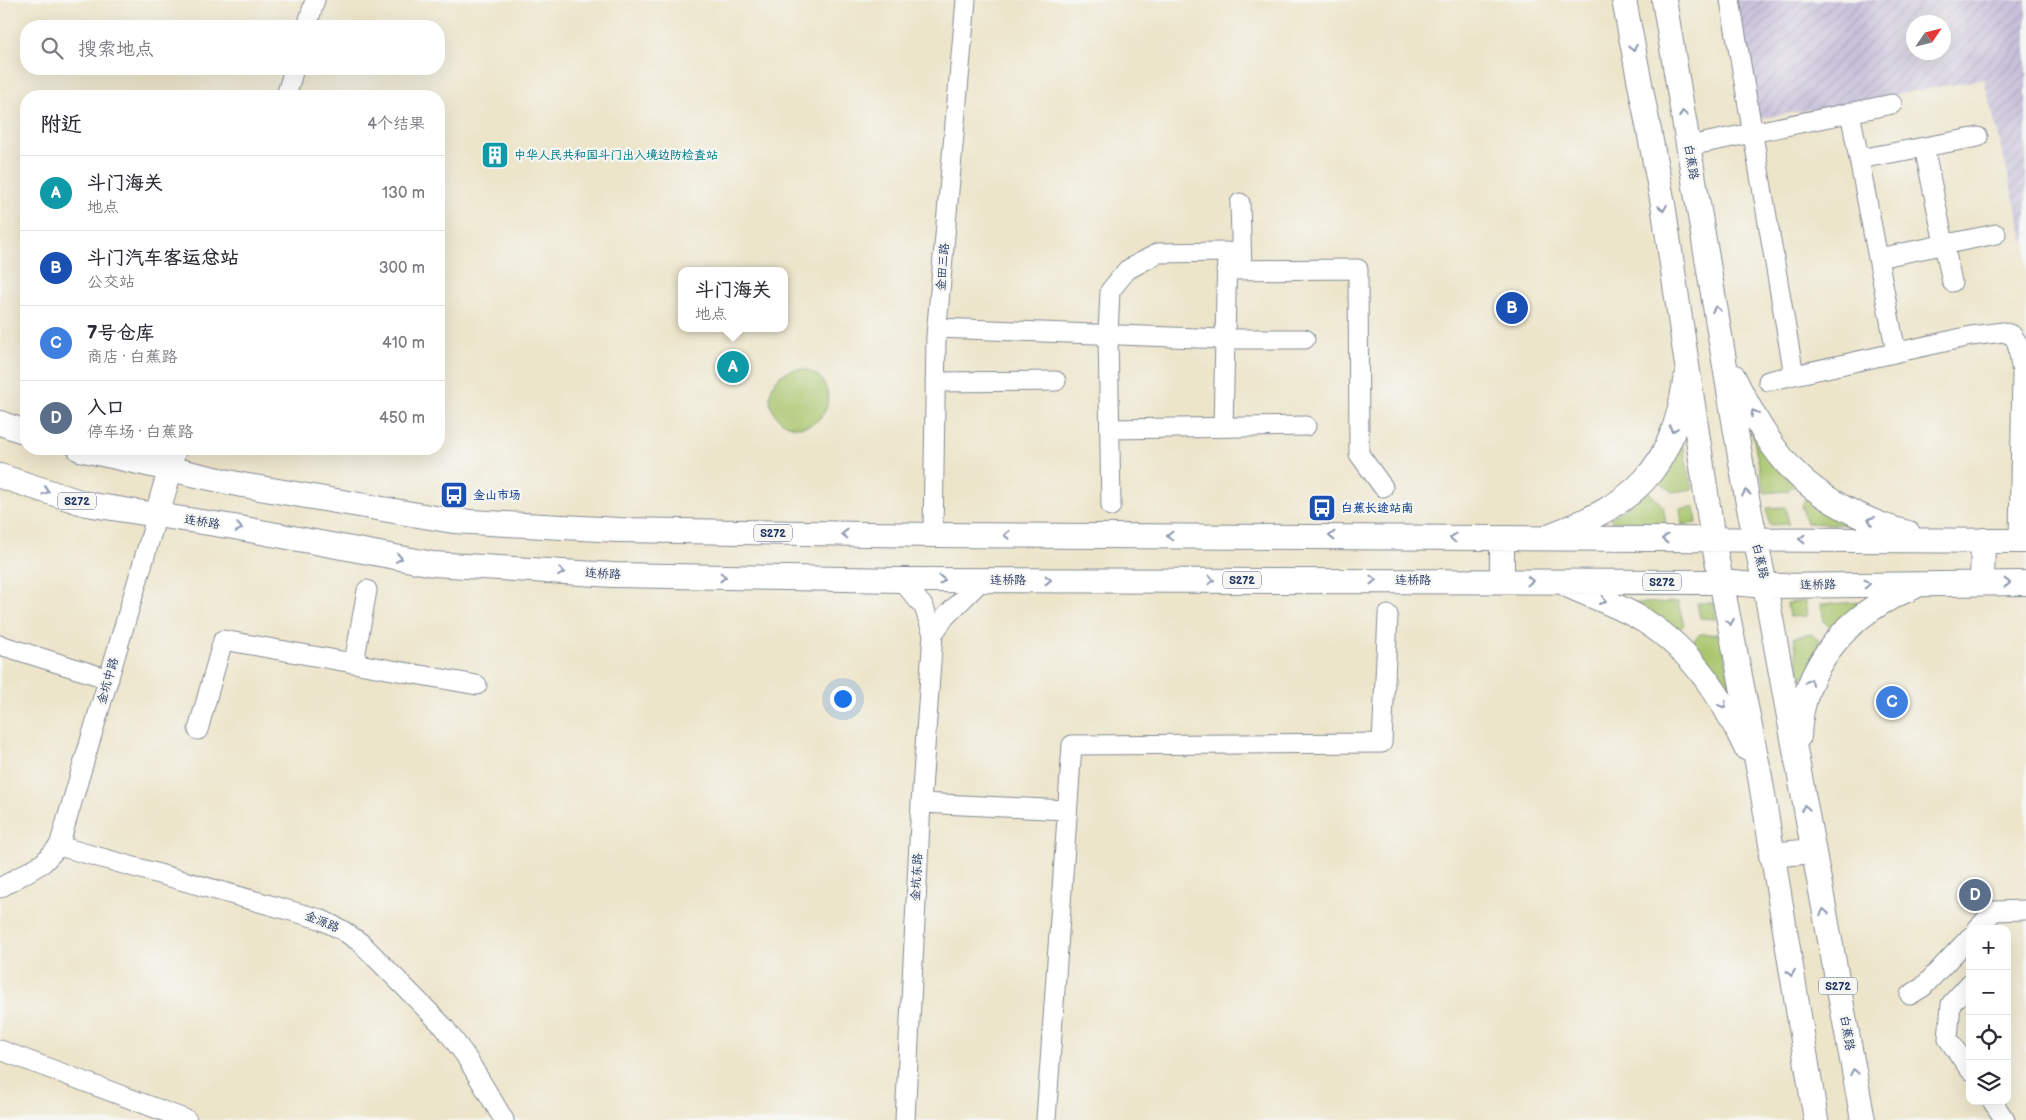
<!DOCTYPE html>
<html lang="zh">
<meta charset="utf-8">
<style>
body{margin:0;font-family:"Balsamiq Sans","LXGW WenKai TC",sans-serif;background:#f2f2f3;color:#2b2b33}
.controls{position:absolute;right:15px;bottom:15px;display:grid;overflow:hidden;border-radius:10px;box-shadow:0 5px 20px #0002}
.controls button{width:45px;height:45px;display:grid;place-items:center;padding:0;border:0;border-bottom:1px solid #e1e1e2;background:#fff;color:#2b2b33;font:25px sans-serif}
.compass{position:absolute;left:1906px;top:15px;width:45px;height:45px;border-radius:50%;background:#fff;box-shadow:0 5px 20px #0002;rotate:55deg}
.you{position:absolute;left:842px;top:698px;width:18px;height:18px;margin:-12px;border:4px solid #fff;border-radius:50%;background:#1a73e8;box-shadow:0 0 0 8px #1a73e833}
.badge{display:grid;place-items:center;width:32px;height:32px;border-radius:50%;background:#1f6fb2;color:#fff;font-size:16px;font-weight:700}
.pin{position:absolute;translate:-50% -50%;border:2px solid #fff;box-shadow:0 1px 5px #0006}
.popup{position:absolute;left:678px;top:267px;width:110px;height:65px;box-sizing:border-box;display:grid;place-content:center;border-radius:10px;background:#fff;filter:drop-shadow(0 1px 4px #0005);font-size:16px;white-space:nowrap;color:#7c7c81}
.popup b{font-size:19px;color:#2b2b33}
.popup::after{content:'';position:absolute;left:50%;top:100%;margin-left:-10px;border:10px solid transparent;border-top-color:#fff}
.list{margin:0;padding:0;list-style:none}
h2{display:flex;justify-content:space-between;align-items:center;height:65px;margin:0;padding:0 20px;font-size:21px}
h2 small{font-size:16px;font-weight:400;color:#7c7c81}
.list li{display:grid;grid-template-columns:32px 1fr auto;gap:15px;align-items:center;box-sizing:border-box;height:75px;padding:0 20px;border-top:1px solid #e1e1e2}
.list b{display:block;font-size:19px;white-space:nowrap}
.list p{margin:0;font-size:16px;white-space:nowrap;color:#7c7c81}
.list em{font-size:16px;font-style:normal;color:#7c7c81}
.icon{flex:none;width:28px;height:28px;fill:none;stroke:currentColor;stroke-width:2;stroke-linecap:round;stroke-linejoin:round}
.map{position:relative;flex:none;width:2026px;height:1120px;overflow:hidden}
.search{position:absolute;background:#fff;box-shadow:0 5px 20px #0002;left:20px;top:20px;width:425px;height:55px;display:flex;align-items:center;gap:12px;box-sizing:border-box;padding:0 18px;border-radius:20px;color:#7c7c81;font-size:19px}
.panel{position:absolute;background:#fff;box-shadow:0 5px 20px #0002;left:20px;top:90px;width:425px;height:365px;border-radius:20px}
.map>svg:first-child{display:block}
.industrial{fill:url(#industrial-furrows);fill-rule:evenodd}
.grass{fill:#a9c56c;stroke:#627a65}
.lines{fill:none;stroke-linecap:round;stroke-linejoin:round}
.minor-casing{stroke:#848a94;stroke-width:21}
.major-casing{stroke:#848a94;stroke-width:26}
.minor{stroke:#fff;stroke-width:19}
.major{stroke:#fff;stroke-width:24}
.oneway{stroke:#8d97ae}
.labels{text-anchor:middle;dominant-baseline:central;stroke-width:4.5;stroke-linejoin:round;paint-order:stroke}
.shield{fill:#f6f6f2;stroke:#5d6b8a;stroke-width:1}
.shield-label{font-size:11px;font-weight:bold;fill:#1b2f5e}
.culture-label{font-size:12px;font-weight:bold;fill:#0d838f;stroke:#f6f6f2;text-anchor:start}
.street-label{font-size:12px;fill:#1b2f5e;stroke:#f6f6f2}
.transit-label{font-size:12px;font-weight:bold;fill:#164399;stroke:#f6f6f2;text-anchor:start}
</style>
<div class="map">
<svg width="2026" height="1120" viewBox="0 0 2026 1120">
<defs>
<pattern id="industrial-furrows" width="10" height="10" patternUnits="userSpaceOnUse" patternTransform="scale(1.25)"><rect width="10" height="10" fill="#c6c0d9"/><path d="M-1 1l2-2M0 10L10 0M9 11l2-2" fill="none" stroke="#aaa5bd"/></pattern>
</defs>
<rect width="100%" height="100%" fill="#f6f6f2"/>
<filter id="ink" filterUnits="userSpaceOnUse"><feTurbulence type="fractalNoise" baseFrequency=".02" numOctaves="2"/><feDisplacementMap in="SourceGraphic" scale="10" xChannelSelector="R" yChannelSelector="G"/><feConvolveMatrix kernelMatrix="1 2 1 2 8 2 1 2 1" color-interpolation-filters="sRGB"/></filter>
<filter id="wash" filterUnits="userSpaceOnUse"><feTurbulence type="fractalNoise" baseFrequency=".0096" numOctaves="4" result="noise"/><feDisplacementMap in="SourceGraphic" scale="20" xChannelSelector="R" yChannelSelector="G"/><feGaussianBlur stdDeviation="1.12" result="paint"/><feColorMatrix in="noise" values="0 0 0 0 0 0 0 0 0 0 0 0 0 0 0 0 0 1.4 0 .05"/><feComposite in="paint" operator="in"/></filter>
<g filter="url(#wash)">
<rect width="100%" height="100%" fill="#ede5ca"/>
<path class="industrial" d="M 1736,0 L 2026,0 L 2026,247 L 1984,79 L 1757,119 ZM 1914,22 L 1944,22 L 1944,52 L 1914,52 Z"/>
<path class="grass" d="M770 398a29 29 0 1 1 58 0a29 29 0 1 1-58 0Z
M 1752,432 L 1797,482 L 1788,491 L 1765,493 Z
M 1680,436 L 1693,489 L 1673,492 L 1656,480 Z
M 1648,491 L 1663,506 L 1666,524 L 1612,523 L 1611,518 Z
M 1810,494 L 1855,525 L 1806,523 L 1802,505 Z
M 1695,507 L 1697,523 L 1682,525 L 1680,509 Z
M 1785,507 L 1789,524 L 1770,525 L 1767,508 Z
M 1805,601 L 1807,616 L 1789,617 L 1787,603 Z
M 1678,602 L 1684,625 L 1676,633 L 1632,603 Z
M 1865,602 L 1835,632 L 1824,622 L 1821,604 Z
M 1697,603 L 1714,603 L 1716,619 L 1700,618 Z
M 1700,634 L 1721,634 L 1732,692 L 1726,693 L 1689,644 Z
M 1811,634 L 1824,644 L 1801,683 L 1794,637 Z"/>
</g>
<g filter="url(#ink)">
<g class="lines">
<g class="minor-casing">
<path id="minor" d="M 1730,0 L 1794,375
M 307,26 L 315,0
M 286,96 L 294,69
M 1850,112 L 1896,352
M 1689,146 L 1892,104
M 1924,147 L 1952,282
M 1859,159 L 1978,137
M 1240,203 L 1242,270
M 1878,258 L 1996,234
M 1226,270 L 1358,269 L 1359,454 L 1383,487
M 937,328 L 1223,339 L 1305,339
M 1768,381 L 1971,336 L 2003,332 L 2012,335 L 2017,342 L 2022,373 L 2019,540
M 935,382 L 1056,381
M 1110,429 L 1306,426
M 170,470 L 177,449
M 1111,506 L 1108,335 L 1110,291 L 1127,270 L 1158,253 L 1227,252 L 1223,427
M 933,535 L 936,336 L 966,0
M 901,580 L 924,607 L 933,634 L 921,803 L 905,1120
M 933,634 L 945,617 L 982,580
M 0,645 L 109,679
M 354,663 L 367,590
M 198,730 L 223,640 L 477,685
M 921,803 L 1067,810
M 59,846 L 320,919 L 342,930 L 361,943 L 444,1027 L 465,1055 L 504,1120
M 0,888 L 43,863 L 59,846 L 157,515
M 1977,929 L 1994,911 L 2026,910
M 1970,983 L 1951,1004 L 1948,1039 L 1970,1070
M 1910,995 L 1923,987 L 1970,937
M 0,1050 L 187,1120
M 1992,1101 L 2005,1120
M 1046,1120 L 1072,745 L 1382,743 L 1388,615"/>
</g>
<g class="major-casing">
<path id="major" d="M 1624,0 L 1663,204 L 1713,540 L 1760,777 L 1816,1120
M 1664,0 L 1747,498 L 1765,586 L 1863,1120
M 1733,376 C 1751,412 1773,454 1803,480 C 1832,505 1872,524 1908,533
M 0,423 L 26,432
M 80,449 L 242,485 L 453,521 L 619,530 L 933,535 L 2026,541
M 0,476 L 86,504 L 234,527 L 433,564 L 613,575 L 901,580 L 1722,582 L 1765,586 L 2026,583
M 157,515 L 170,470
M 1551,535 C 1633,504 1672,472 1685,381
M 1502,580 L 1502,539
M 1982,583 L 1983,540
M 1567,585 C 1592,597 1622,606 1646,622 C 1693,652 1723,698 1746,748
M 1799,736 C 1802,665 1849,612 1914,587
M 1771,855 L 1813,851"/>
</g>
<use href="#minor" class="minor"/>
<use href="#major" class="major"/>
</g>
<defs><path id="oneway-chevron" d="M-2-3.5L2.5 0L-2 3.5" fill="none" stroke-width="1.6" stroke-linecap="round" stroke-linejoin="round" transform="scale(1.25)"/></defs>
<g class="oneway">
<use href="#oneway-chevron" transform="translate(1633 48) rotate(79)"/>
<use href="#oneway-chevron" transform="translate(1683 114) rotate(-100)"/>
<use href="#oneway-chevron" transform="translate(1663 208) rotate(81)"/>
<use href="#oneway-chevron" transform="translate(1716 309) rotate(-100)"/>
<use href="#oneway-chevron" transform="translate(1754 413) rotate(-120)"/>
<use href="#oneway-chevron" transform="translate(1673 429) rotate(110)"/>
<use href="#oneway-chevron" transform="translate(46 491) rotate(18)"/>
<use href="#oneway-chevron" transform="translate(1746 493) rotate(-100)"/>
<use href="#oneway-chevron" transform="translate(1871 520) rotate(-157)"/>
<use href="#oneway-chevron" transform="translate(239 528) rotate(10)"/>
<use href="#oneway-chevron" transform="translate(845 534) rotate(-179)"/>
<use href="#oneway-chevron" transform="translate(1007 535) rotate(-180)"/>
<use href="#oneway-chevron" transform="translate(1170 536) rotate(-180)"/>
<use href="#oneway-chevron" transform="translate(1332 536) rotate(-180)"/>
<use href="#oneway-chevron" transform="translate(1453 538) rotate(-179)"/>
<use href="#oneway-chevron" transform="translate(1665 539) rotate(-180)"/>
<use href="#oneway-chevron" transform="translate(1802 539) rotate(180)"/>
<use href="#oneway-chevron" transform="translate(399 558) rotate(10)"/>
<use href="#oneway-chevron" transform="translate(561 572) rotate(4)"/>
<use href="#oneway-chevron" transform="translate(723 577) rotate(1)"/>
<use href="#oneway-chevron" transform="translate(942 580)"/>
<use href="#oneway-chevron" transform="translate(1048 580)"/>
<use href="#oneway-chevron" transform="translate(1211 580)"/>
<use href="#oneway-chevron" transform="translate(1373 580)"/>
<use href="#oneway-chevron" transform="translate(1530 581) rotate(1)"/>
<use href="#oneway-chevron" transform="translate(2007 583)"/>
<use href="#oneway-chevron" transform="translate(1867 584) rotate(-1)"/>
<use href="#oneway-chevron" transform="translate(1603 601) rotate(24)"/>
<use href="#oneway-chevron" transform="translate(1730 622) rotate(79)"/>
<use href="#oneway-chevron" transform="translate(1810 682) rotate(-69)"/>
<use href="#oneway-chevron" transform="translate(1723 705) rotate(61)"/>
<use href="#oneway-chevron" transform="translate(1805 808) rotate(-100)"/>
<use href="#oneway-chevron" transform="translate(1824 912) rotate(-101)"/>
<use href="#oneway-chevron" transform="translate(1791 973) rotate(81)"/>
<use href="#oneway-chevron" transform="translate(1854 1072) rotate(-100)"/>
</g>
</g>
<defs>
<g id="building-square" transform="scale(1.4375)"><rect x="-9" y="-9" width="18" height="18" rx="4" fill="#0f9aa8" stroke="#f6f6f2"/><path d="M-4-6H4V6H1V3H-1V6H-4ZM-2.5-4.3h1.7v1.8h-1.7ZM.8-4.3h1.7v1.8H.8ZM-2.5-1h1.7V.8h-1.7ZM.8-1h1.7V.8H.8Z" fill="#fff"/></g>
<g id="bus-square" transform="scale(1.4375)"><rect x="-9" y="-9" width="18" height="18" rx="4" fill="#1a4fb4" stroke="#f6f6f2"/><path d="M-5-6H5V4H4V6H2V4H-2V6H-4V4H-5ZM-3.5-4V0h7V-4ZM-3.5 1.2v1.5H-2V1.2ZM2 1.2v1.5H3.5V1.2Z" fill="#fff"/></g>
</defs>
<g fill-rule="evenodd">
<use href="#building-square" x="495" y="155"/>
<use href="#bus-square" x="454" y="495"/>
<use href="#bus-square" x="1322" y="508"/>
</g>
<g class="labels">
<g class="shield">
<rect x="58" y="492.5" width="38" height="17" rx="4"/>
<rect x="754" y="524.5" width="38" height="17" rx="4"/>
<rect x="1223" y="571.5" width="38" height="17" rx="4"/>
<rect x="1643" y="573.5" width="38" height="17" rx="4"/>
<rect x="1819" y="977.5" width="38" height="17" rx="4"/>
</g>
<g class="shield-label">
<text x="77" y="501">S272</text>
<text x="773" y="533">S272</text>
<text x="1242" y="580">S272</text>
<text x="1662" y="582">S272</text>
<text x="1838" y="986">S272</text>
</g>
<g class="culture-label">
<text x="514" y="155">中华人民共和国斗门出入境边防检查站</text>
</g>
<g class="street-label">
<text transform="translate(1691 162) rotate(80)">白蕉路</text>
<text transform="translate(943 267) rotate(-85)">金田三路</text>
<text transform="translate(202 522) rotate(9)">连桥路</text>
<text transform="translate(1760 561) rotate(77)">白蕉路</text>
<text transform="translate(603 574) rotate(3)">连桥路</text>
<text x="1008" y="580">连桥路</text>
<text x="1413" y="580">连桥路</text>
<text transform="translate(1818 585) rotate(-1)">连桥路</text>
<text transform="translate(108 681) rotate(-74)">金坑中路</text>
<text transform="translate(917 877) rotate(-87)">金坑东路</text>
<text transform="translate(322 922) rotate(22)">金源路</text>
<text transform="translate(1847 1033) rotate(80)">白蕉路</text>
</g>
<g class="transit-label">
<text x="473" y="495">金山市场</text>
<text x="1341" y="508">白蕉长途站南</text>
</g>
</g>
</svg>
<div class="controls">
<button>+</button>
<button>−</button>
<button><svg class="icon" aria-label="locate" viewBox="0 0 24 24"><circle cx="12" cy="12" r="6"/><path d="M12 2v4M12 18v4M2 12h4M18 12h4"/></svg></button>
<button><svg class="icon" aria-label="layers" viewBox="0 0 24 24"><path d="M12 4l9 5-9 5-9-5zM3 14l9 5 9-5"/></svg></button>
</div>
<svg class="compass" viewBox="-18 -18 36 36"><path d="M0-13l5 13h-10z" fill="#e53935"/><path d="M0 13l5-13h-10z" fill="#7c7c81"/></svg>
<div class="you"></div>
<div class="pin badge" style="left:733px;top:367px;background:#0f9aa8">A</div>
<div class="popup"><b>斗门海关</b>地点</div>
<div class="pin badge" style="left:1512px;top:308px;background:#1a4fb4">B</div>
<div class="pin badge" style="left:1892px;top:702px;background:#3f7fe0">C</div>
<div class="pin badge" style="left:1975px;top:895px;background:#5c6f8a">D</div>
<div class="search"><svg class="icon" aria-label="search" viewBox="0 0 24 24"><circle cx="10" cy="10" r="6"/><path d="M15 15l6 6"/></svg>搜索地点</div>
<section class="panel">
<h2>附近<small>4个结果</small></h2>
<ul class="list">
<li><span class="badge" style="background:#0f9aa8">A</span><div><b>斗门海关</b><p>地点</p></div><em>130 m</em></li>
<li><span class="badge" style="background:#1a4fb4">B</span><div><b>斗门汽车客运总站</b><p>公交站</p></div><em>300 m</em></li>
<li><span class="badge" style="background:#3f7fe0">C</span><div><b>7号仓库</b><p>商店 · 白蕉路</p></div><em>410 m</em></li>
<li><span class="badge" style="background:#5c6f8a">D</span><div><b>入口</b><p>停车场 · 白蕉路</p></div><em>450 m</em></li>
</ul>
</section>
</div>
